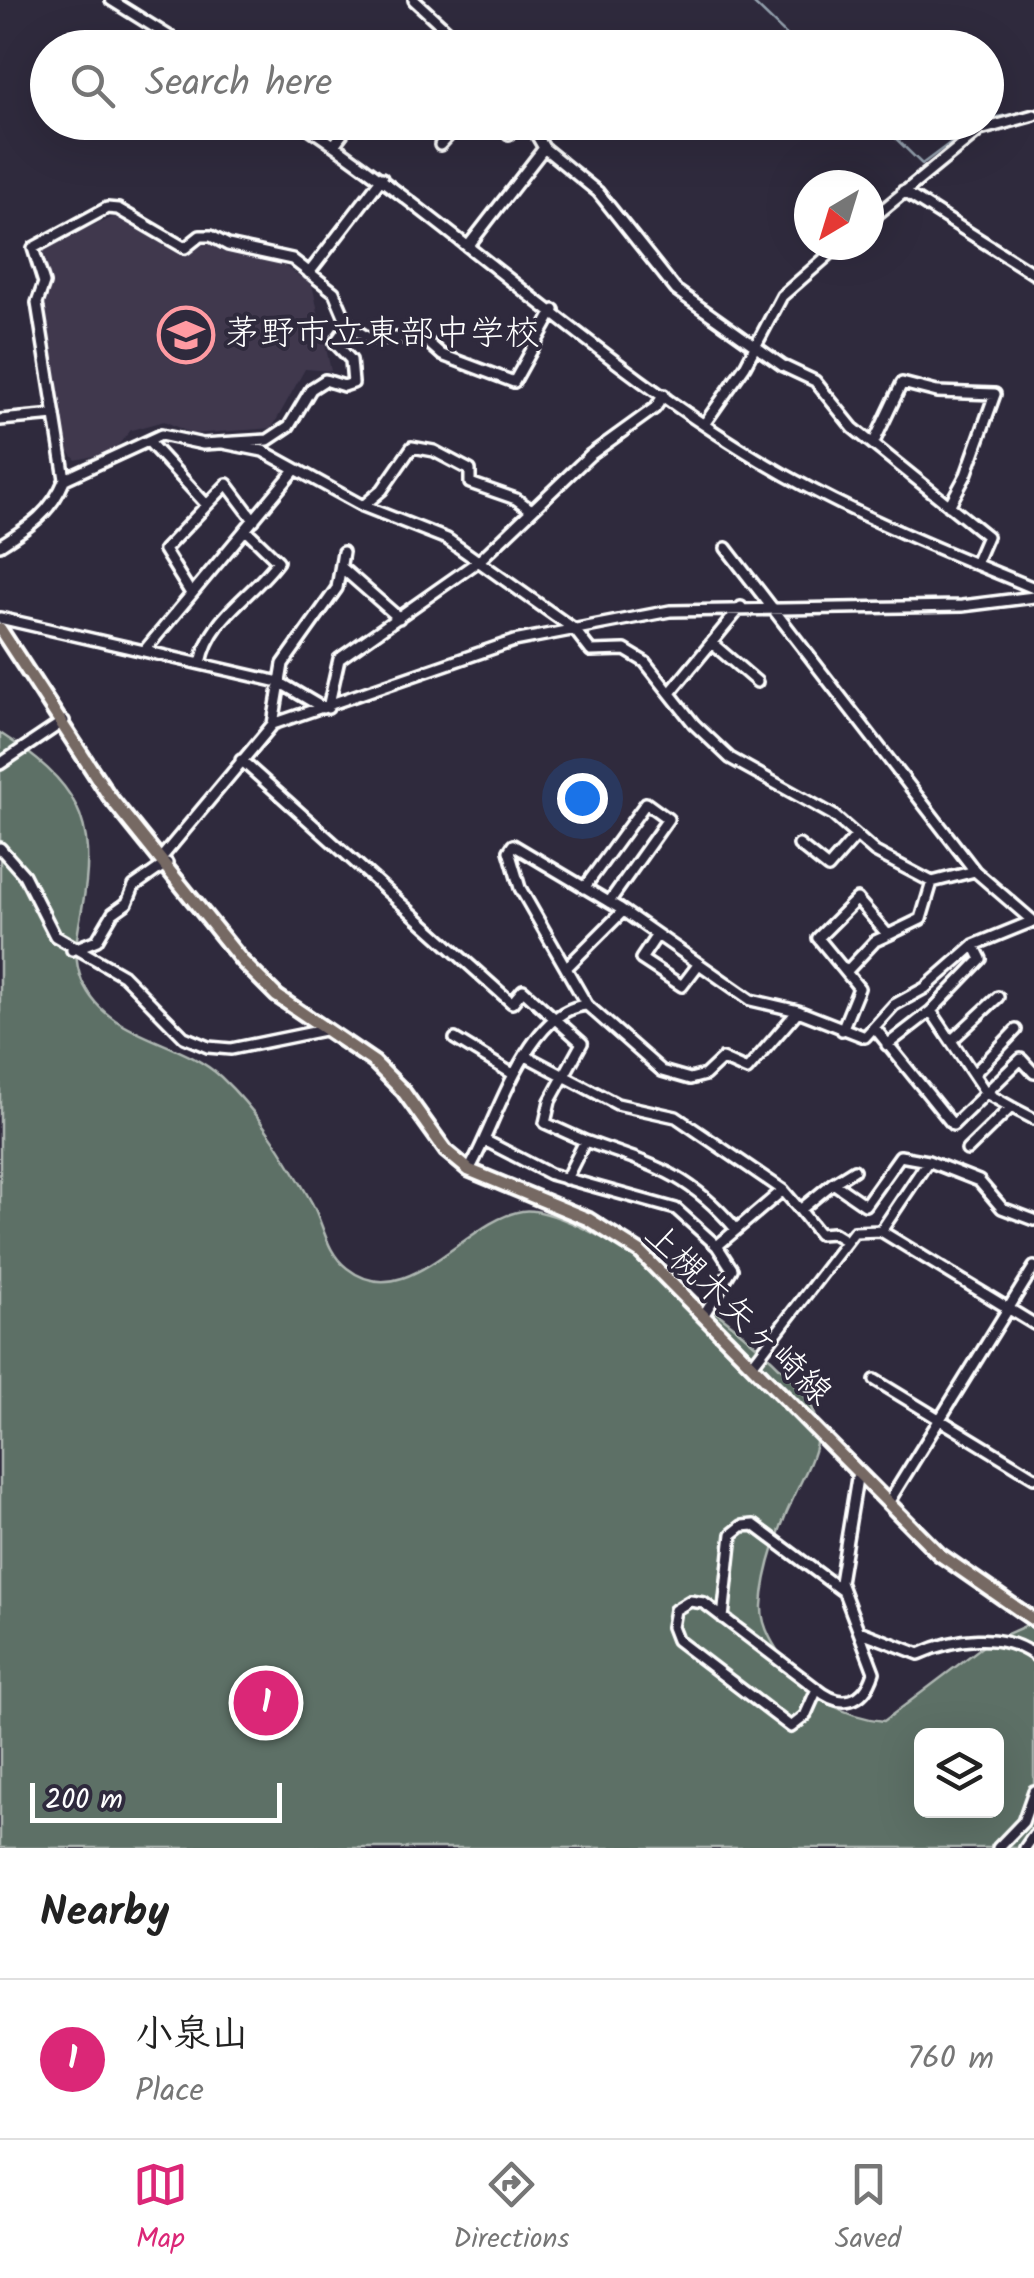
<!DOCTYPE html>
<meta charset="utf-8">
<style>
body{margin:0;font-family:Kalam,"Klee One",sans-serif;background:#f2f2f2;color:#222}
.controls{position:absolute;right:30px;bottom:30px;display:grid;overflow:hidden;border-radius:15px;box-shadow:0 10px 40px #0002}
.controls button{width:90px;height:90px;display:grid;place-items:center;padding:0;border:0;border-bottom:2px solid #e0e0e0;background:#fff;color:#222;font:50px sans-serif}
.compass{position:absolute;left:794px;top:170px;width:90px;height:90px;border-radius:50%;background:#fff;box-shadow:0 10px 40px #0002;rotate:218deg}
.scale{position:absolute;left:30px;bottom:25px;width:252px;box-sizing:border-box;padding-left:10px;border:5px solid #fff;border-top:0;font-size:28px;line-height:35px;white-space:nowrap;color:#fff;-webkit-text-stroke:8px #2f2a3d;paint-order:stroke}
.you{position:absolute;left:582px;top:798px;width:35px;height:35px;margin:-25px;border:8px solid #fff;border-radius:50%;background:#1a73e8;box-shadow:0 0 0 15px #1a73e833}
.badge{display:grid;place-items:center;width:65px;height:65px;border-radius:50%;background:#db2777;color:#fff;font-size:32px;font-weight:700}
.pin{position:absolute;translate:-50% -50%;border:5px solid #fff;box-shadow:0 2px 10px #0006}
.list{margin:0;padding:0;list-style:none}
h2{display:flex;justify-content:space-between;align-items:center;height:130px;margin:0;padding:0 40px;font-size:42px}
h2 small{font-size:32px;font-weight:400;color:#767676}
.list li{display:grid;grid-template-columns:65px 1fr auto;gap:30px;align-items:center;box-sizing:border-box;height:160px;padding:0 40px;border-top:2px solid #e0e0e0}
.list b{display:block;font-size:38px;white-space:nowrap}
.list p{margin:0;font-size:32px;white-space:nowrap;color:#767676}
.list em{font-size:32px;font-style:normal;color:#767676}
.icon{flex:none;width:55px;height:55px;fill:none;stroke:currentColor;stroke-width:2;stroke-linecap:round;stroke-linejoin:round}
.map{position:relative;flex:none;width:1034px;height:1848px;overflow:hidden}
.search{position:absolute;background:#fff;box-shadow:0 10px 40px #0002;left:30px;right:30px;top:30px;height:110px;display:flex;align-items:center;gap:25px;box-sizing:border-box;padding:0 35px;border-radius:55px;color:#767676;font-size:38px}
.sheet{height:290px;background:#fff}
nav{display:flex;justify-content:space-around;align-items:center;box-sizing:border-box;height:140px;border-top:2px solid #e0e0e0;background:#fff;font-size:28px;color:#767676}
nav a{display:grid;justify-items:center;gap:5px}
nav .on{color:#db2777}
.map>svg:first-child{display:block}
.built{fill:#3f384e}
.green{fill:#5d6f66;stroke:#aeb7b2;stroke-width:2.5;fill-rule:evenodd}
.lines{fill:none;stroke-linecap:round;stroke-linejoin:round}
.stream{stroke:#94a1ae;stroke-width:2.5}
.minor-casing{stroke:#fff;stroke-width:16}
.major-casing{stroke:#fff;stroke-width:19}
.minor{stroke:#2f2a3d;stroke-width:9}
.major{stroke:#766964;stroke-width:11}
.labels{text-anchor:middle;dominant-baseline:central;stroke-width:8;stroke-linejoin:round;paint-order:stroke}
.poi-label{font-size:35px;fill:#fff;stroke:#2f2a3d;text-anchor:start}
.street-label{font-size:35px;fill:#fff;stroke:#2f2a3d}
</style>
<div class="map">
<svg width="1034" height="1848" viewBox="0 0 1034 1848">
<rect width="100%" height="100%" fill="#2f2a3d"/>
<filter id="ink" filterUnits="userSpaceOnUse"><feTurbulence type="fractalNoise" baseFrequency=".01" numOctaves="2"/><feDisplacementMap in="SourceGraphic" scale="20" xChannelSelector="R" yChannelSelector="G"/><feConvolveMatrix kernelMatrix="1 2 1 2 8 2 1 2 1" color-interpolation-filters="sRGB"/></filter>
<g filter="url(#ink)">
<path class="built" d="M 117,216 L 182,256 L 200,239 L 209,240 L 228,250 L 264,253 L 312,284 L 331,371 L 305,369 L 272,428 L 192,434 L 164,421 L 131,430 L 112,452 L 76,460 L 69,452 L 44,301 L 50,277 L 41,246 Z"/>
<path class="green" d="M 0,733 C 76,782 99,818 82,909 C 77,935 72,956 82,981 C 107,1039 179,1038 221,1077 C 260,1114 286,1157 312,1203 C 324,1225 326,1252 347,1268 C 407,1316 465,1220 522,1211 C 579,1202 804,1362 816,1418 C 822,1443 808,1467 798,1488 C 781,1522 764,1568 762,1606 C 761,1628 776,1649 788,1666 C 810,1698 845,1717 884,1721 L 987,1643 L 1034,1622 L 1034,1848 L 0,1848 ZM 922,1736 L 996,1736 L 996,1810 L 922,1810 Z"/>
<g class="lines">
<path class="stream" d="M 750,0 L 800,48
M 986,119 L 1034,110
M 879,122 L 922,164 L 978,122"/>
<g class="minor-casing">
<path id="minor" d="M 111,0 L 188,48
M 414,0 L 466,48
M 300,122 C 464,232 615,379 785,475 C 864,519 950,554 1034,588
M 496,122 L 509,134 L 524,122
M 529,122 L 544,148 L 598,192 L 676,290 L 783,366 L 815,381 L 853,428 L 987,536 L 975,564
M 334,145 L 351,122
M 440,145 L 461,122
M 903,191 L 1034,274
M 869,221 L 980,130 L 1034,115
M 469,245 L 544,148
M 309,273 L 382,178
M 0,420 L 55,415
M 705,423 L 745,366 L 782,296 L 840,245
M 148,441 L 205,503
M 223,443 L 263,451 L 363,506 L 447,539 L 574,629 L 591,651 L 625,650 L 645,662 L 694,724 L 730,758 L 833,815 L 875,852 L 932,882 L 975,871
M 873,444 L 902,383 L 937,392 L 995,394 L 966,475 L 949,506
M 65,479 L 161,435 L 203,444 L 268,440 L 289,426 L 311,389 L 325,380 L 344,386 L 353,383 L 351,360 L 335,343 L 348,325
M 363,506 L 382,490 L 412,447 L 434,451 L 470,470 L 470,483 L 516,499 L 530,509
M 0,545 C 30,526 51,513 65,479 L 37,303 L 44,283 L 33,248 L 107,208 L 118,209 L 185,248 L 200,236 L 211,236 L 228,245 L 292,259 L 334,292 L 348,325 L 368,338 L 423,338 L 442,355 L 514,382 L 554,310
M 726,548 L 975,871 L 1034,922
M 342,568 L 399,618
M 190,592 L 164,550 L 227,484 L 254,520
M 0,618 L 279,682 L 323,708
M 714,645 L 757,682
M 145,650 L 294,471
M 201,663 C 210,616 252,597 278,561 L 246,530
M 670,693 L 741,607
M 328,708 L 339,659 L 480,560 L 590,455 L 655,408 L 664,395
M 273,724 L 283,664 L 337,588 L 343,552
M 241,760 L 512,1003 L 523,990 L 582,1043 L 550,1101 L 545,1123 L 585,1141
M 0,764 L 64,721
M 799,845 L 828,868 L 856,836
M 0,848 L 24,875 L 55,936 L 123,975 L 184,1037 L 208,1047 L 231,1049 L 324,1030
M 162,857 L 273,724 L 514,641 L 670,611 L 962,606 L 1034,597
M 584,888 L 646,803 L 668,819 L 609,902
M 657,935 L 641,959 L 682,986 L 698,965
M 72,950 L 97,940 L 113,913 L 127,903 L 134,886 L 167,863
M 568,966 L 623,911
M 846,972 L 875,941 L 888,935
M 798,1011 L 747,1070 L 722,1059 L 705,1075 L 690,1079 L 662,1071 L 587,1005 L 520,888 L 509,851 L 513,845 L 619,908 L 751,1000 L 798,1011 L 865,1037 L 894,1005 L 925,988 L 974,945 L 1033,921
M 931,1011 L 981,959 L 974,945
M 874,1027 L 953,1125 L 1021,1059 L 1034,1073
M 842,1030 L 859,988 L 818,938 L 857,899 L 888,935 L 921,919 L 932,882
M 455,1039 L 513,1074
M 952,1040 L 998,997
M 887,1045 L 931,1011 L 986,1093 L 1011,1107
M 526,1056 L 617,1104 L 676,1117 L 783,1190 L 717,1246
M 974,1074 L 1016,1030
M 486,1141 L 550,1174 L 676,1209 L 717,1246 L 732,1269 L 703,1316
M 967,1150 L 1011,1107 L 1034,1119
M 469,1170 C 496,1124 527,1009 587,1005
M 566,1179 L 585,1141 C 652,1165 687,1172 735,1228
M 833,1183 L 854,1170
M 783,1190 L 800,1210 L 833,1183 L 865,1205 L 900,1156 L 928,1161
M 800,1210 L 819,1234 L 833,1233 L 846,1241
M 881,1231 L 928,1161 L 979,1181 L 1002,1208 L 1034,1220
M 752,1365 L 854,1232 L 881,1231 L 1034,1324
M 875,1380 L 1034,1477
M 888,1503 L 1034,1267
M 723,1618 L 732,1534 L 742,1526 L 754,1525 L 841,1590
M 859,1631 L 919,1654 C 954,1638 1001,1631 1034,1655
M 817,1689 L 805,1716 L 791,1727 L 677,1640 L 672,1627 L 675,1610 L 690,1601 L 704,1603 L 817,1689 C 841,1709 864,1704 874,1672 L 840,1582 L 858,1472
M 998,1848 L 1023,1822 L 1034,1791
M 1025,1848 L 1034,1835"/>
</g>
<g class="major-casing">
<path id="major" d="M 0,629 L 109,796 L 242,961 L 277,996 L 374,1062 L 403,1091 L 446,1151 L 469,1170 L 588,1219 L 640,1252 L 939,1554 L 1034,1620"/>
</g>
<use href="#minor" class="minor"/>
<use href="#major" class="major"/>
</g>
</g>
<defs>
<g id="school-ring" transform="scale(2.875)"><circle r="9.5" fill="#2f2a3d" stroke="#ff9aa2" stroke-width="1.5"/><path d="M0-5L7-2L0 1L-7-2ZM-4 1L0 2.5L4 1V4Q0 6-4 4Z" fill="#ff9aa2"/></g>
</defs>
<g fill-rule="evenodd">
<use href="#school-ring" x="186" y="335"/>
</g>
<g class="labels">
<g class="poi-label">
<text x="225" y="335">茅野市立東部中学校</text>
</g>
<g class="street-label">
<text transform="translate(737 1315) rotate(44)">上槻木矢ヶ崎線</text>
</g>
</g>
</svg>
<div class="controls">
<button><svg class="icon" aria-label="layers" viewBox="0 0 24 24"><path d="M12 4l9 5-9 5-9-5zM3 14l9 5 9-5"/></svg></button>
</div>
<svg class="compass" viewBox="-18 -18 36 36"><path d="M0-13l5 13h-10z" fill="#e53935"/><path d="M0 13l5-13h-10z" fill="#767676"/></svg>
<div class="scale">200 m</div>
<div class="you"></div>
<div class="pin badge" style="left:266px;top:1703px">1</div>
<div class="search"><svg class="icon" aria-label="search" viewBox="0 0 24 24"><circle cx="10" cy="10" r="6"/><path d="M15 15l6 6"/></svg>Search here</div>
</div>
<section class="sheet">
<h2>Nearby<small></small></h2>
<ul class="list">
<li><span class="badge">1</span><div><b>小泉山</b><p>Place</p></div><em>760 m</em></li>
</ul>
</section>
<nav>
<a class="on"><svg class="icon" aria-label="map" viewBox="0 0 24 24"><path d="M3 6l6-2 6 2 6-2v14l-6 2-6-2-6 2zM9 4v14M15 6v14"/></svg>Map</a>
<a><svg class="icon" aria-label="directions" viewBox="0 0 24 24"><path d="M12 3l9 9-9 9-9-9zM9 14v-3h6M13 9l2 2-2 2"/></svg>Directions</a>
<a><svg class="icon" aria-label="saved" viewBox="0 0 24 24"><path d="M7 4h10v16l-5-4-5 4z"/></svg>Saved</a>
</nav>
